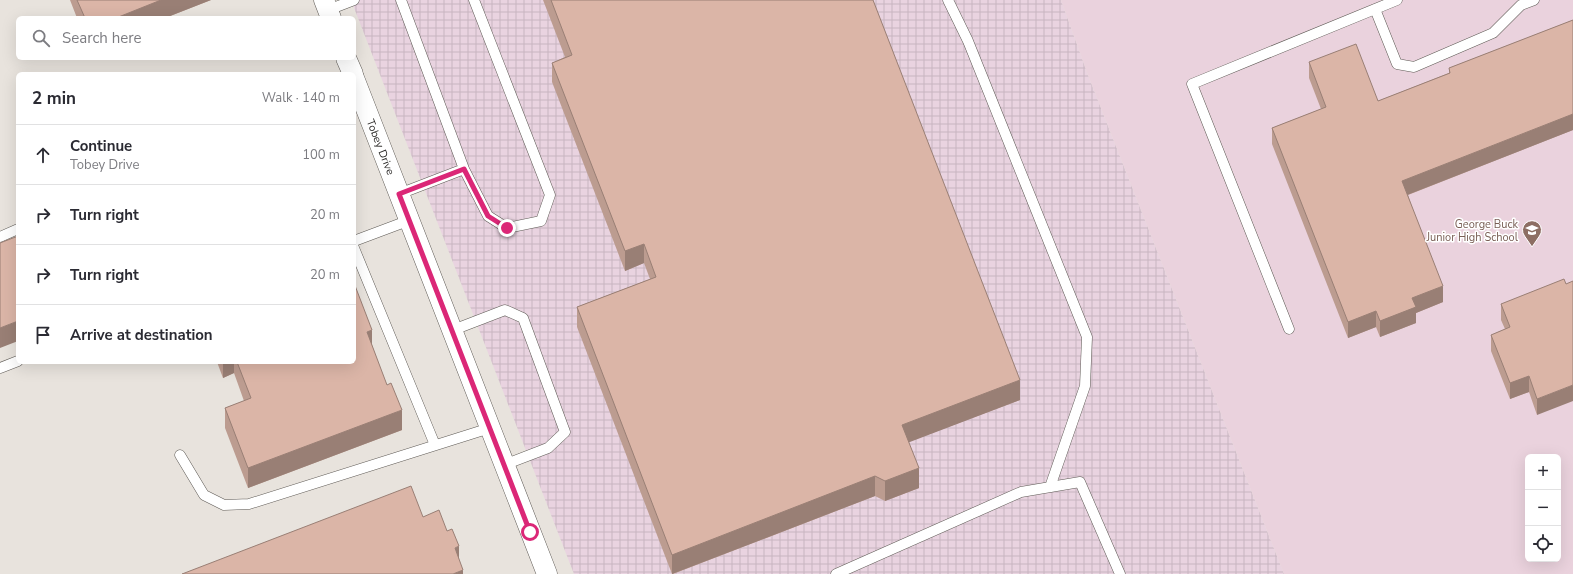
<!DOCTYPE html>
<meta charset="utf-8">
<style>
body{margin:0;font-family:"Nunito Sans",sans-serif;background:#f7f7f7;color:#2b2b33}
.controls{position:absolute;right:12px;bottom:12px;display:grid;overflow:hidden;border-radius:6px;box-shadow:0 4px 16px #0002}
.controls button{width:36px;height:36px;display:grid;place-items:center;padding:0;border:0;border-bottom:1px solid #e1e1e2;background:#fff;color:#2b2b33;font:20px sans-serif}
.stop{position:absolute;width:12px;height:12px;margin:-9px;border:3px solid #db2777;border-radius:50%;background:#fff}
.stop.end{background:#db2777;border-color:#fff;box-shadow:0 1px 4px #0008}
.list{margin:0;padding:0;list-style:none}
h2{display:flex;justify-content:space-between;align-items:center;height:52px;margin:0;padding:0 16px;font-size:17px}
h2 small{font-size:13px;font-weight:400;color:#7c7c81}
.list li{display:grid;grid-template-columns:26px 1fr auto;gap:12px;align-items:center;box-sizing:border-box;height:60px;padding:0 16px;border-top:1px solid #e1e1e2}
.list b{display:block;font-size:15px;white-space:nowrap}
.list p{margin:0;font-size:13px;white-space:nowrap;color:#7c7c81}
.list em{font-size:13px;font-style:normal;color:#7c7c81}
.icon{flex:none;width:22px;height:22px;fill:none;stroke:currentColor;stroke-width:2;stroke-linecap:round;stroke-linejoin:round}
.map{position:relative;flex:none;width:1573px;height:574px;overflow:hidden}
.search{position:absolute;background:#fff;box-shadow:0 4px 16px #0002;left:16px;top:16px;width:340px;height:44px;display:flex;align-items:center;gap:10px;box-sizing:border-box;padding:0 14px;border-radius:6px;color:#7c7c81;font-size:15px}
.panel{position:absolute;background:#fff;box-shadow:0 4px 16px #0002;left:16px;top:72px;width:340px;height:292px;border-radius:6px}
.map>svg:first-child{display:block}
.industrial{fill:url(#industrial-grid)}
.education{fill:#ead2dd;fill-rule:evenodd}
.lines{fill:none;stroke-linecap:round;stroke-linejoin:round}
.lane-casing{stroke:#5e5a55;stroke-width:11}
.street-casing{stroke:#5e5a55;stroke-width:21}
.lane{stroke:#fff;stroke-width:10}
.street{stroke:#fff;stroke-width:20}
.wall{fill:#bc9c90}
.shaded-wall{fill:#997f75}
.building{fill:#dbb5a7;stroke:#997f75}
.route{stroke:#db2777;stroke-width:5}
.labels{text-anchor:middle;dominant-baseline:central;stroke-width:3;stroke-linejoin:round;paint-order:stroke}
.street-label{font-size:11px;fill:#2a2826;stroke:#fff}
.education-label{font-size:11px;fill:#785e54;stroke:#fff;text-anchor:end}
</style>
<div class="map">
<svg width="1573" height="574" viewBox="0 0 1573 574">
<defs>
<pattern id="industrial-grid" width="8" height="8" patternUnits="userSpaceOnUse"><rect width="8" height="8" fill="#e9d3e0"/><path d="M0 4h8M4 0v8" fill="none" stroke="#c8b5c0"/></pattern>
</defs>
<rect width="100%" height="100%" fill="#e8e3dd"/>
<path class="industrial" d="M 351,0 L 1061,0 L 1088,75 L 1284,574 L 574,574 Z"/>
<path class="education" d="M 1061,0 L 1573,0 L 1573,574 L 1284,574 L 1088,75 ZM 1528,457 L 1558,457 L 1558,559 L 1528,559 Z"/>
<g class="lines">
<g class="lane-casing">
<path id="lane" d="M 401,0 L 464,169 L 488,216 L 507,228 L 541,221 L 550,195 L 474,0
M 948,0 L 968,41 L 1087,337 L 1085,386 L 1050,487
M 1375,9 L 1397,64 L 1414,67 L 1493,33 L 1521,5 L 1534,0
M 328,10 L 354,0
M 399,194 L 464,169
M 0,237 L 18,229
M 354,241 L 410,220
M 354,248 L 435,445
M 1289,329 L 1192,84 L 1397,0
M 453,330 L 505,310 L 523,318 L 565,432 L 548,448 L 504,465
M 0,368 L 18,361
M 180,455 L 204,495 L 224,505 L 249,504 L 490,428
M 836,574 L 1021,492 L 1080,482 L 1120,574"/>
</g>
<g class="street-casing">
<g id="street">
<path d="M 324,0 L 331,18"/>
<path d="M 346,58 L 353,74"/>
<path id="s1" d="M 354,78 L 547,574"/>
</g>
</g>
<use href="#lane" class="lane"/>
<use href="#street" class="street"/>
</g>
<path class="wall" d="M 70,0 L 211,0 L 165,18 L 77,18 Z
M 543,0 L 873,0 L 1020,400 L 908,442 L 919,488 L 885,501 L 875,496 L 673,574 L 672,574 L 577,327 L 577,307 L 650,279 L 644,263 L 625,271 L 552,82 L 552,63 L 565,57 Z
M 1573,20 L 1573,130 L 1408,195 L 1443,302 L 1416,313 L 1416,323 L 1380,337 L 1376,327 L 1348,338 L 1272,144 L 1272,128 L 1321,109 L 1309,78 L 1309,62 L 1378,101 L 1449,73 L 1449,68 Z
M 1566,284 L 1537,415 L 1529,392 L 1510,399 L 1491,351 L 1491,335 L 1505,329 L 1501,320 L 1501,304 Z
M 372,345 L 402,430 L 248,488 L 225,428 L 225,408 L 244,401 L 234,373 L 223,378 L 217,362 L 354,362 Z"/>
<path class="shaded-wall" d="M 161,0 L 211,0 L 165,18 L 116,18 Z
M 1573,114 L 1573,130 L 1402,197 L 1402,181 Z
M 644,244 L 644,263 L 625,271 L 625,251 Z
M 1443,286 L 1443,302 L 1416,313 L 1416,323 L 1380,337 L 1380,321 L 1412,298 Z
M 1376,311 L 1376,327 L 1348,338 L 1348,322 Z
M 18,321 L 18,341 L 0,348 L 0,328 Z
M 372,330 L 372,350 L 367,332 Z
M 223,362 L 234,362 L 234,373 L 223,378 Z
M 1529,376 L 1529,392 L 1510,399 L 1510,383 Z
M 1020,380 L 1020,400 L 902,445 L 902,425 Z
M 1573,385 L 1573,401 L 1537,415 L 1537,399 Z
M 402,410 L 402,430 L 248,488 L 248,468 Z
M 919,468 L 919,488 L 885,501 L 885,481 Z
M 875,476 L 875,496 L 672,574 L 672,555 Z
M 459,546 L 459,566 L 455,548 Z
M 463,570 L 463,574 L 453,574 Z"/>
<path class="building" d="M 77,0 L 161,0 L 116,18 L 85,18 Z
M 551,0 L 873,0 L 1020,380 L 902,425 L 919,468 L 885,481 L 875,476 L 672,555 L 577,307 L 656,277 L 644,244 L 625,251 L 552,63 L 572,55 Z
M 1573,20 L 1573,114 L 1402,181 L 1443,286 L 1412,298 L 1416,307 L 1380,321 L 1376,311 L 1348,322 L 1272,128 L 1326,107 L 1309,62 L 1356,44 L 1378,101 L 1450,73 L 1449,68 Z
M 18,236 L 18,321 L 0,328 L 0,243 Z
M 1564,279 L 1566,284 L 1573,281 L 1573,385 L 1537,399 L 1529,376 L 1510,383 L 1491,335 L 1510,327 L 1501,304 Z
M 354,283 L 372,330 L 367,332 L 387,385 L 391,383 L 402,410 L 248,468 L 225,408 L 251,398 L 237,362 L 354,362 Z
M 411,486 L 423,517 L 439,510 L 447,531 L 452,529 L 459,546 L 455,548 L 463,570 L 453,574 L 182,574 Z"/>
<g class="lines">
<path class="route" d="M 507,228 L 488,216 L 464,169 L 399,194 L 530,532"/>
</g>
<defs>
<g id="school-pin" transform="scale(1)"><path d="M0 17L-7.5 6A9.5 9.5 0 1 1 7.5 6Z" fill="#8d6e63" stroke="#fff"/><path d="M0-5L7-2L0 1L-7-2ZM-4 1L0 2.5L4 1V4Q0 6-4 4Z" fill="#fff"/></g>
</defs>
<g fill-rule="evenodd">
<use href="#school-pin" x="1532" y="230"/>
</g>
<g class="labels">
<g class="street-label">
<text stroke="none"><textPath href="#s1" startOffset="74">Tobey Drive</textPath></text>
</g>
<g class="education-label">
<text x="1518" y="224">George Buck<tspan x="1518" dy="13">Junior High School</tspan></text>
</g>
</g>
</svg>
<div class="controls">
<button>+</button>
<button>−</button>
<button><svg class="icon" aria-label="locate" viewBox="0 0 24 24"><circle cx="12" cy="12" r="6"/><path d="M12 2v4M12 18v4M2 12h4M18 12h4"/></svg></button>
</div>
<div class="stop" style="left:530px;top:532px"></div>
<div class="stop end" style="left:507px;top:228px"></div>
<div class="search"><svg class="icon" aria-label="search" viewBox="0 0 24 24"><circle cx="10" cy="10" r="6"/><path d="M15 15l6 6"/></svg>Search here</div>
<section class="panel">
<h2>2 min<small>Walk · 140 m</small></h2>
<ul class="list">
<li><svg class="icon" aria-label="ahead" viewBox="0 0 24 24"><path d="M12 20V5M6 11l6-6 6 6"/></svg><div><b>Continue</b><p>Tobey Drive</p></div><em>100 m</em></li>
<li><svg class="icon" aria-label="right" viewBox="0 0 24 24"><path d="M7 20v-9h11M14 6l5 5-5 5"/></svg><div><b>Turn right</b></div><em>20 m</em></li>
<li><svg class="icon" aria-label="right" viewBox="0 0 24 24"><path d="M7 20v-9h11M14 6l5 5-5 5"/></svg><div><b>Turn right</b></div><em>20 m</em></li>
<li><svg class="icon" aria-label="arrive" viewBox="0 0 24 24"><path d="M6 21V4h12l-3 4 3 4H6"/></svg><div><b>Arrive at destination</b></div></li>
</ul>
</section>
</div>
